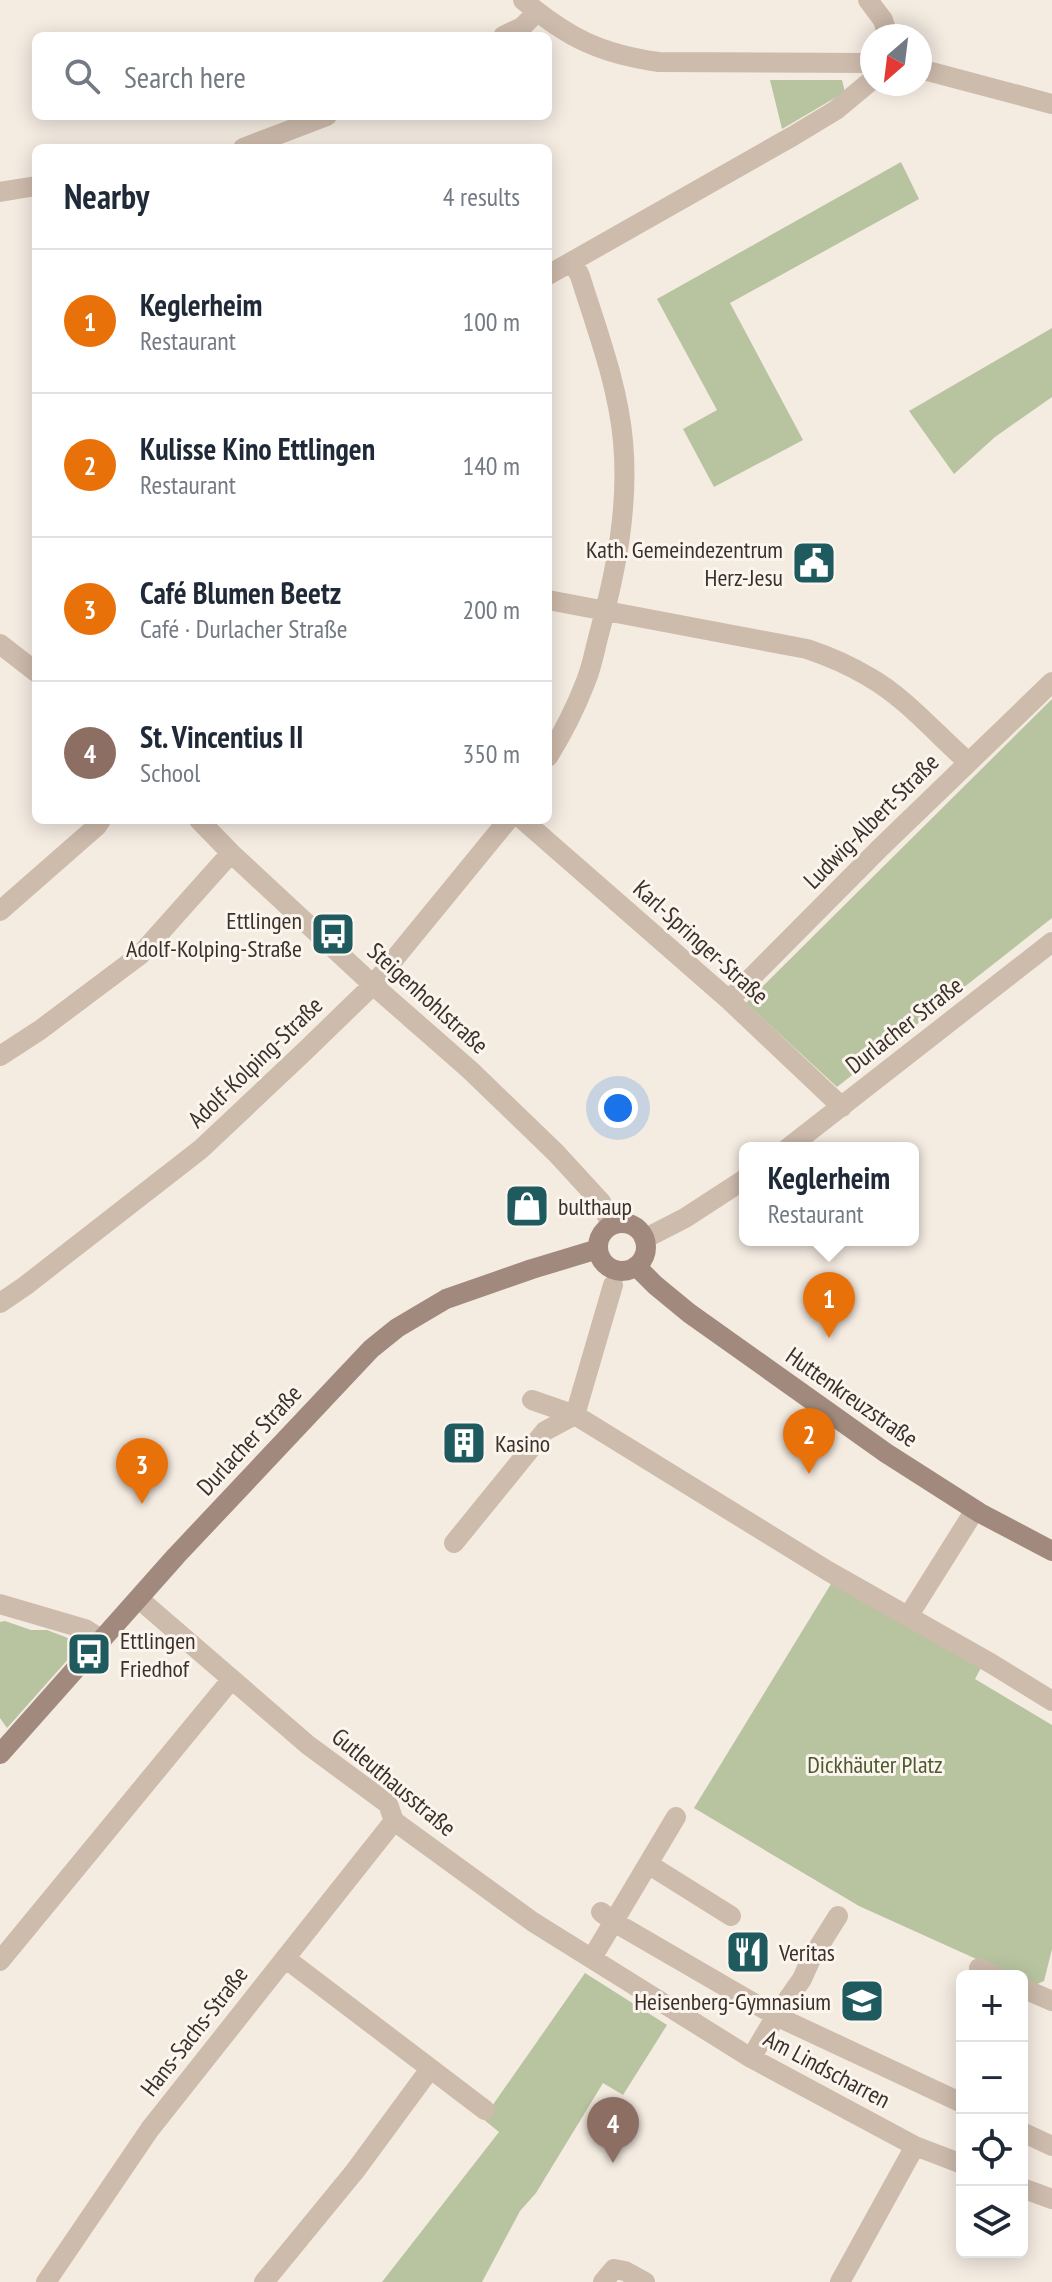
<!DOCTYPE html>
<meta charset="utf-8">
<style>
body{margin:0;font-family:"PT Sans Narrow",sans-serif;background:#f6f6f7;color:#1f2937}
.controls{position:absolute;right:24px;bottom:24px;display:grid;overflow:hidden;border-radius:12px;box-shadow:0 4px 20px #0003}
.controls button{width:72px;height:72px;display:grid;place-items:center;padding:0;border:0;border-bottom:2px solid #e0e1e3;background:#fff;color:#1f2937;font:40px sans-serif}
.compass{position:absolute;left:860px;top:24px;width:72px;height:72px;border-radius:50%;background:#fff;box-shadow:0 4px 20px #0003;rotate:208deg}
.you{position:absolute;left:618px;top:1108px;width:28px;height:28px;margin:-20px;border:6px solid #fff;border-radius:50%;background:#1a73e8;box-shadow:0 0 0 12px #1a73e833}
.badge{display:grid;place-items:center;width:52px;height:52px;border-radius:50%;background:#b45309;color:#fff;font-size:26px;font-weight:700}
.pin{position:absolute;translate:-50% -66px;filter:drop-shadow(0 2px 4px #0008)}
.pin::after{content:'';position:absolute;top:42px;width:28px;height:24px;background:inherit;clip-path:polygon(0 0,100% 0,50% 100%)}
.popup{position:absolute;left:739px;top:1142px;width:180px;height:104px;box-sizing:border-box;display:grid;place-content:center;border-radius:12px;background:#fff;filter:drop-shadow(0 2px 6px #0005);font-size:26px;white-space:nowrap;color:#747a83}
.popup b{font-size:30px;color:#1f2937}
.popup::after{content:'';position:absolute;left:50%;top:100%;margin-left:-16px;border:16px solid transparent;border-top-color:#fff}
.list{margin:0;padding:0;list-style:none}
h2{display:flex;justify-content:space-between;align-items:center;height:104px;margin:0;padding:0 32px;font-size:34px}
h2 small{font-size:26px;font-weight:400;color:#747a83}
.list li{display:grid;grid-template-columns:52px 1fr auto;gap:24px;align-items:center;box-sizing:border-box;height:144px;padding:0 32px;border-top:2px solid #e0e1e3}
.list b{display:block;font-size:30px;white-space:nowrap}
.list p{margin:0;font-size:26px;white-space:nowrap;color:#747a83}
.list em{font-size:26px;font-style:normal;color:#747a83}
.icon{flex:none;width:44px;height:44px;fill:none;stroke:currentColor;stroke-width:2;stroke-linecap:round;stroke-linejoin:round}
.map{position:relative;flex:none;width:1052px;height:2282px;overflow:hidden}
.search{position:absolute;background:#fff;box-shadow:0 4px 20px #0003;left:32px;top:32px;width:520px;height:88px;display:flex;align-items:center;gap:20px;box-sizing:border-box;padding:0 28px;border-radius:12px;color:#747a83;font-size:30px}
.panel{position:absolute;background:#fff;box-shadow:0 4px 20px #0003;left:32px;top:144px;width:520px;height:680px;border-radius:12px}
.map>svg:first-child{display:block}
.green{fill:#b8c4a0}
.lines{fill:none;stroke-linecap:round;stroke-linejoin:round}
.minor{stroke:#cdbbac;stroke-width:20}
.tertiary{stroke:#cdbbac;stroke-width:20}
.secondary{stroke:#a18a7d;stroke-width:20}
.labels{text-anchor:middle;dominant-baseline:central;stroke-width:6;stroke-linejoin:round;paint-order:stroke}
.poi-label{font-size:24px;fill:#3b302b;stroke:#fbf5ee;text-anchor:start}
.street-label{font-size:24px;fill:#3b302b;stroke:#fbf5ee}
.park-label{font-size:24px;fill:#4a5a2e;stroke:#fbf5ee}
</style>
<div class="map">
<svg width="1052" height="2282" viewBox="0 0 1052 2282">
<rect width="100%" height="100%" fill="#f4ebe1"/>
<path class="green" d="M 770,80 L 842,80 L 845,92 L 782,129 Z
M 901,162 L 919,199 L 730,303 L 803,440 L 714,487 L 683,429 L 717,410 L 657,299 Z
M 1052,328 L 1052,397 L 995,437 L 954,474 L 909,411 Z
M 1052,699 L 1052,918 L 837,1087 L 746,1003 Z
M 834,1579 L 982,1666 L 975,1679 L 1052,1725 L 1052,1949 L 1044,1981 L 1035,1985 L 1022,1980 L 1022,1976 L 1014,1976 L 859,1906 L 694,1808 Z
M 5,1621 L 31,1630 L 47,1630 L 73,1640 L 71,1656 L 7,1728 L 0,1718 L 0,1622 Z
M 585,1973 L 667,2025 L 623,2095 L 603,2083 L 536,2193 L 520,2211 L 482,2282 L 382,2282 L 499,2132 L 483,2119 Z"/>
<g class="lines">
<path class="minor" d="M 523,0 C 568,38 601,54 659,62 L 872,63
M 868,0 L 883,20 L 888,36
M 503,36 L 522,27 L 537,12
M 920,69 L 1052,104
M 243,148 L 327,116
M 0,192 L 36,186
M 548,275 L 793,136 L 836,110 L 872,80
M 548,600 L 807,649 C 828,656 849,665 869,677 C 906,698 936,734 968,762
M 0,644 L 36,672
M 548,757 C 563,733 576,707 586,681 C 592,666 595,649 599,634 C 616,571 629,507 623,441 C 618,385 597,330 580,276 L 573,262
M 199,820 L 231,853 L 373,985 L 470,1070 L 556,1153 L 601,1202 L 611,1225
M 523,820 L 729,1000 L 842,1107
M 0,911 L 97,826 L 101,820
M 729,1000 L 879,849 L 1052,682
M 0,1056 L 40,1030 L 140,955 L 231,853
M 0,1303 L 25,1286 L 201,1149 L 306,1050 L 373,985 L 508,820
M 532,1400 L 575,1415 L 613,1285
M 454,1543 L 545,1431 L 575,1415 L 828,1571 L 992,1664 L 1052,1701
M 139,1599 L 308,1745 L 388,1804 L 394,1821 L 533,1922 L 751,2058 L 915,2146 L 962,2164
M 0,1604 L 85,1629 L 102,1640
M 909,1615 L 975,1510
M 648,1864 L 731,1916
M 601,1912 L 614,1922 L 776,2016 L 962,2103
M 285,1958 L 485,2110
M 592,1958 L 676,1817
M 0,1961 L 231,1680
M 979,1968 L 995,1976
M 1022,1988 L 1052,2001
M 751,2058 L 776,2016 L 802,1979 L 811,1959 L 838,1916
M 1022,2132 L 1052,2146
M 1022,2188 L 1052,2199
M 46,2282 L 150,2129 L 394,1821
M 264,2282 L 355,2171 L 430,2069
M 603,2282 L 614,2269 L 625,2271 L 645,2282
M 840,2282 L 915,2146"/>
<path class="tertiary" d="M 788,1148 L 1052,942
M 644,1239 L 685,1218 L 745,1179"/>
<path class="secondary" d="M598 1247a24 24 0 1 1 48 0a24 24 0 1 1-48 0Z
M 636,1266 L 655,1285 L 689,1313 L 886,1453 L 980,1513 L 1052,1551
M 0,1754 L 176,1556 L 371,1349 L 397,1328 L 446,1299 L 532,1269 L 598,1249"/>
</g>
<defs>
<g id="civic-square" transform="scale(2.3)"><rect x="-9" y="-9" width="18" height="18" rx="4" fill="#1f5a5e" stroke="#fbf5ee"/><path d="M-.6-6.5H3V-4.5H.6V-3L4-1V1h2V6H-6V1h2V-1L-.6-3ZM-1.2 2.5V6h2.4V2.5Z" fill="#fff"/></g>
<g id="bus-square" transform="scale(2.3)"><rect x="-9" y="-9" width="18" height="18" rx="4" fill="#1f5a5e" stroke="#fbf5ee"/><path d="M-5-6H5V4H4V6H2V4H-2V6H-4V4H-5ZM-3.5-4V0h7V-4ZM-3.5 1.2v1.5H-2V1.2ZM2 1.2v1.5H3.5V1.2Z" fill="#fff"/></g>
<g id="shop-square" transform="scale(2.3)"><rect x="-9" y="-9" width="18" height="18" rx="4" fill="#1f5a5e" stroke="#fbf5ee"/><path d="M-5-2.5h2.3a2.7 3.5 0 0 1 5.4 0H5L5.5 6h-11ZM-1.5-2.5h3a1.5 2.3 0 0 0-3 0Z" fill="#fff"/></g>
<g id="building-square" transform="scale(2.3)"><rect x="-9" y="-9" width="18" height="18" rx="4" fill="#1f5a5e" stroke="#fbf5ee"/><path d="M-4-6H4V6H1V3H-1V6H-4ZM-2.5-4.3h1.7v1.8h-1.7ZM.8-4.3h1.7v1.8H.8ZM-2.5-1h1.7V.8h-1.7ZM.8-1h1.7V.8H.8Z" fill="#fff"/></g>
<g id="restaurant-square" transform="scale(2.3)"><rect x="-9" y="-9" width="18" height="18" rx="4" fill="#1f5a5e" stroke="#fbf5ee"/><path d="M-5-6h1v4h1v-4h1v4h1v-4h1v5L-1.5 .5V6h-2V.5L-5-1ZM5-6V6H3V1.5H1.5Q1.5-4 5-6Z" fill="#fff"/></g>
<g id="school-square" transform="scale(2.3)"><rect x="-9" y="-9" width="18" height="18" rx="4" fill="#1f5a5e" stroke="#fbf5ee"/><path d="M0-5L7-2L0 1L-7-2ZM-4 1L0 2.5L4 1V4Q0 6-4 4Z" fill="#fff"/></g>
</defs>
<g fill-rule="evenodd">
<use href="#civic-square" x="814" y="563"/>
<use href="#bus-square" x="333" y="934"/>
<use href="#shop-square" x="527" y="1206"/>
<use href="#building-square" x="464" y="1443"/>
<use href="#bus-square" x="89" y="1654"/>
<use href="#restaurant-square" x="748" y="1952"/>
<use href="#school-square" x="862" y="2001"/>
</g>
<g class="labels">
<g class="poi-label">
<text x="783" y="549" text-anchor="end">Kath. Gemeindezentrum<tspan x="783" dy="28">Herz-Jesu</tspan></text>
<text x="302" y="920" text-anchor="end">Ettlingen<tspan x="302" dy="28">Adolf-Kolping-Straße</tspan></text>
<text x="558" y="1206">bulthaup</text>
<text x="495" y="1443">Kasino</text>
<text x="120" y="1640">Ettlingen<tspan x="120" dy="28">Friedhof</tspan></text>
<text x="779" y="1952">Veritas</text>
<text x="831" y="2001" text-anchor="end">Heisenberg-Gymnasium</text>
</g>
<g class="street-label">
<text transform="translate(871 821) rotate(-45)">Ludwig-Albert-Straße</text>
<text transform="translate(701 942) rotate(42)">Karl-Springer-Straße</text>
<text transform="translate(428 998) rotate(42)">Steigenhohlstraße</text>
<text transform="translate(904 1025) rotate(-38)">Durlacher Straße</text>
<text transform="translate(255 1062) rotate(-44)">Adolf-Kolping-Straße</text>
<text transform="translate(852 1397) rotate(35)">Huttenkreuzstraße</text>
<text transform="translate(249 1440) rotate(-47)">Durlacher Straße</text>
<text transform="translate(394 1782) rotate(40)">Gutleuthausstraße</text>
<text transform="translate(194 2031) rotate(-52)">Hans-Sachs-Straße</text>
<text transform="translate(827 2069) rotate(28)">Am Lindscharren</text>
</g>
<g class="park-label">
<text x="875" y="1764">Dickhäuter Platz</text>
</g>
</g>
</svg>
<div class="controls">
<button>+</button>
<button>−</button>
<button><svg class="icon" aria-label="locate" viewBox="0 0 24 24"><circle cx="12" cy="12" r="6"/><path d="M12 2v4M12 18v4M2 12h4M18 12h4"/></svg></button>
<button><svg class="icon" aria-label="layers" viewBox="0 0 24 24"><path d="M12 4l9 5-9 5-9-5zM3 14l9 5 9-5"/></svg></button>
</div>
<svg class="compass" viewBox="-18 -18 36 36"><path d="M0-13l5 13h-10z" fill="#e53935"/><path d="M0 13l5-13h-10z" fill="#747a83"/></svg>
<div class="you"></div>
<div class="pin badge" style="left:829px;top:1338px;background:#e8710a">1</div>
<div class="popup"><b>Keglerheim</b>Restaurant</div>
<div class="pin badge" style="left:809px;top:1474px;background:#e8710a">2</div>
<div class="pin badge" style="left:142px;top:1504px;background:#e8710a">3</div>
<div class="pin badge" style="left:613px;top:2163px;background:#8d6e63">4</div>
<div class="search"><svg class="icon" aria-label="search" viewBox="0 0 24 24"><circle cx="10" cy="10" r="6"/><path d="M15 15l6 6"/></svg>Search here</div>
<section class="panel">
<h2>Nearby<small>4 results</small></h2>
<ul class="list">
<li><span class="badge" style="background:#e8710a">1</span><div><b>Keglerheim</b><p>Restaurant</p></div><em>100 m</em></li>
<li><span class="badge" style="background:#e8710a">2</span><div><b>Kulisse Kino Ettlingen</b><p>Restaurant</p></div><em>140 m</em></li>
<li><span class="badge" style="background:#e8710a">3</span><div><b>Café Blumen Beetz</b><p>Café · Durlacher Straße</p></div><em>200 m</em></li>
<li><span class="badge" style="background:#8d6e63">4</span><div><b>St. Vincentius II</b><p>School</p></div><em>350 m</em></li>
</ul>
</section>
</div>
